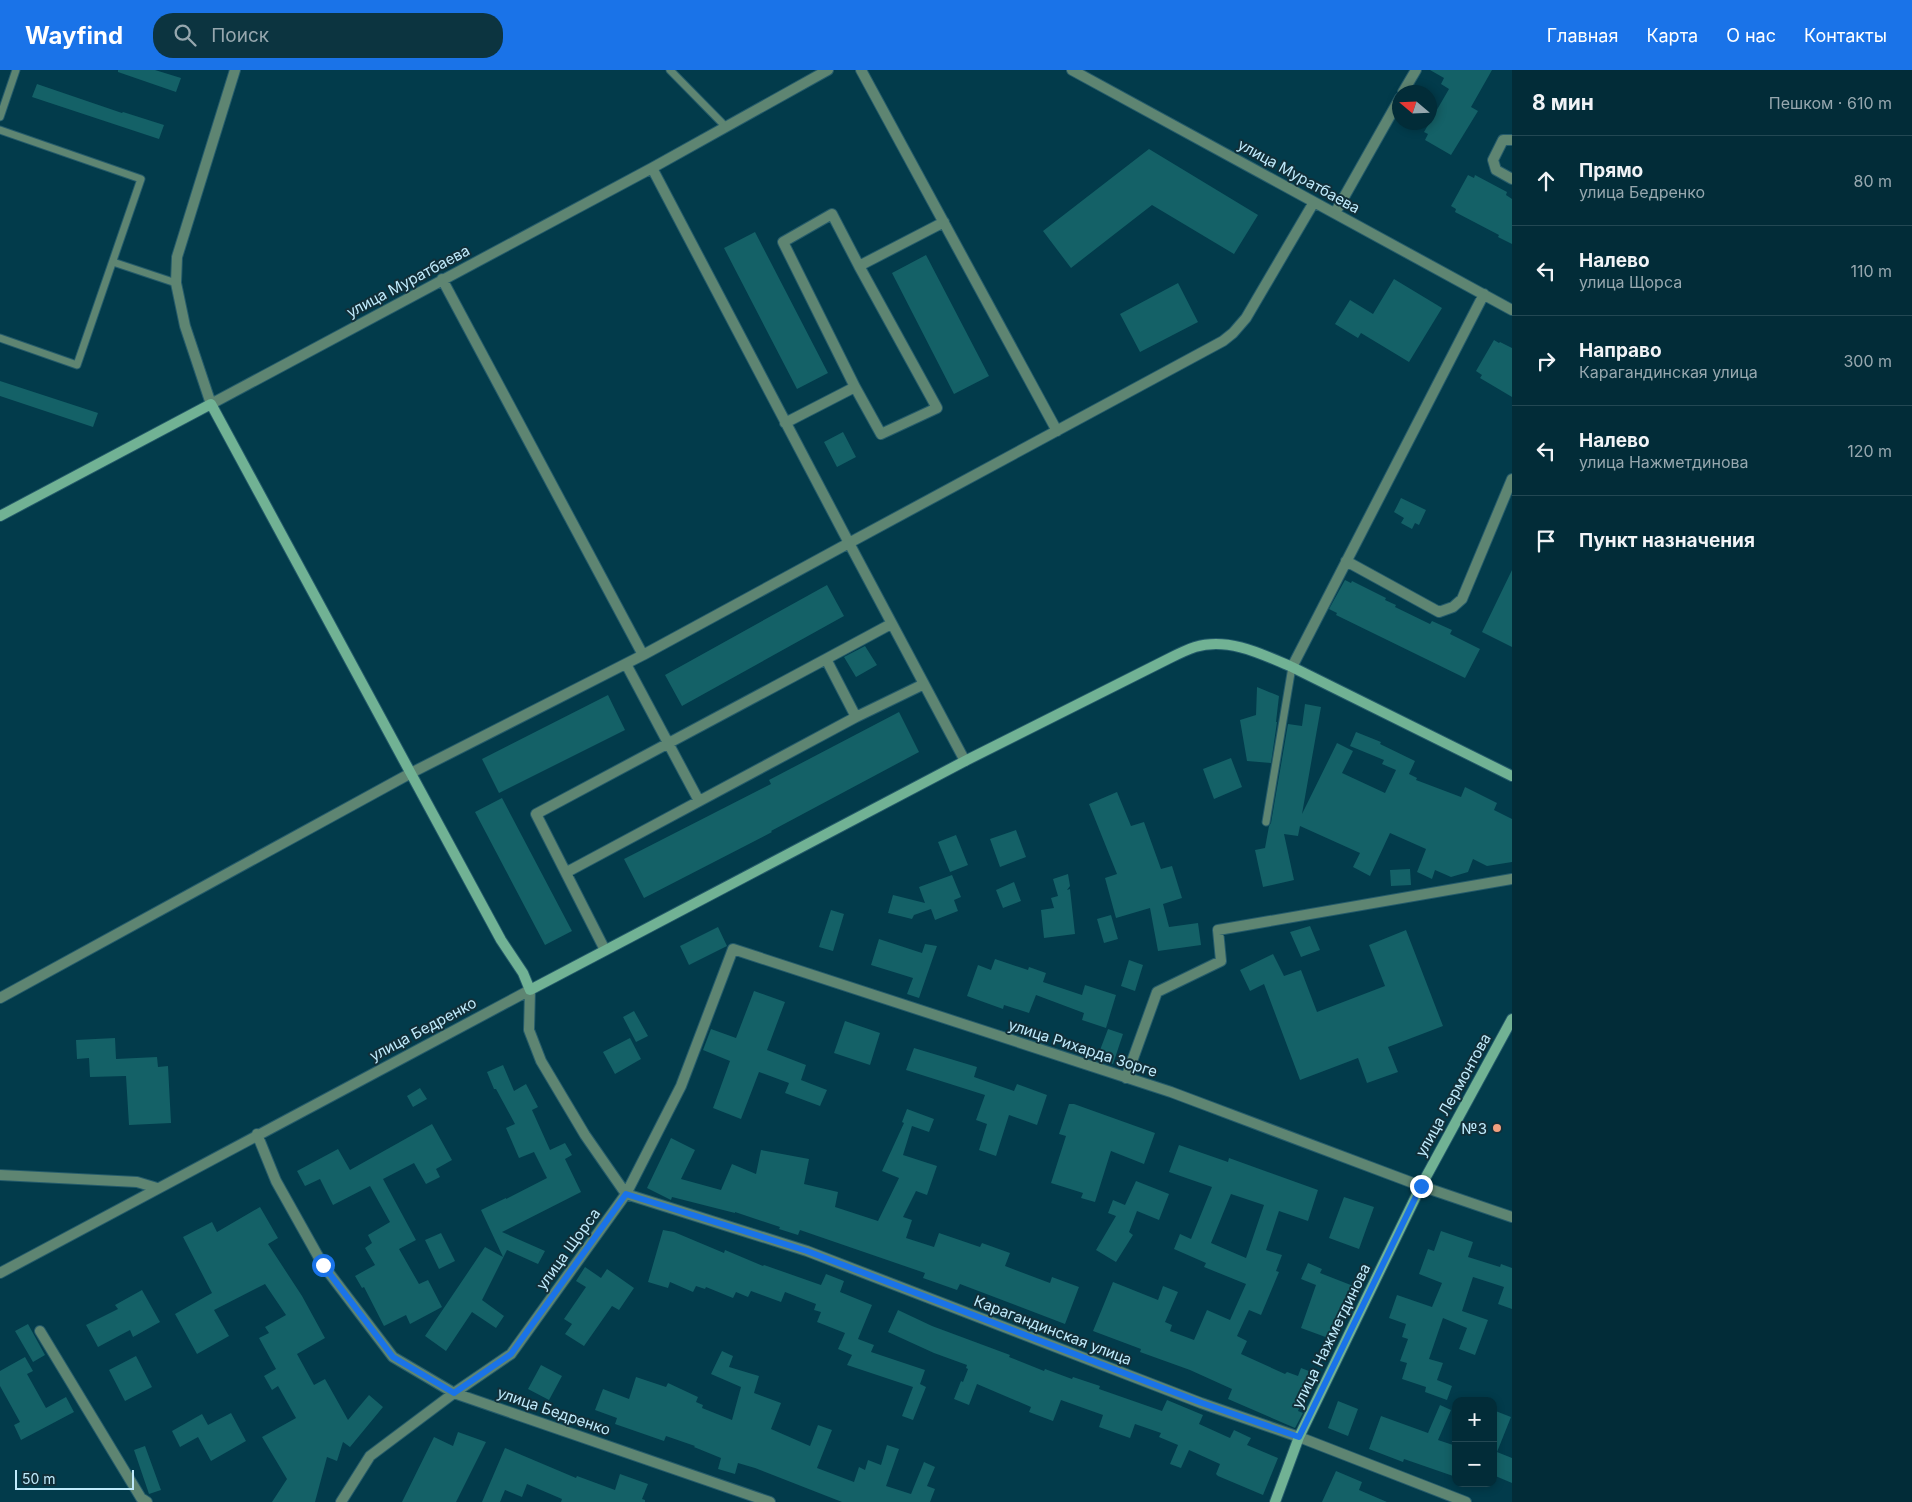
<!DOCTYPE html>
<html lang="ru">
<meta charset="utf-8">
<style>
body{margin:0;font-family:Inter,sans-serif;background:#0c3440;color:#f1f3f6}
.controls{position:absolute;right:15px;bottom:15px;display:grid;overflow:hidden;border-radius:10px;box-shadow:0 2px 8px #0003}
.controls button{width:45px;height:45px;display:grid;place-items:center;padding:0;border:0;border-bottom:1px solid #234853;background:#022c38;color:#f1f3f6;font:25px sans-serif}
.compass{position:absolute;left:1392px;top:15px;width:45px;height:45px;border-radius:50%;background:#022c38;box-shadow:0 2px 8px #0003;rotate:289deg}
.scale{position:absolute;left:15px;bottom:12px;width:119px;box-sizing:border-box;padding-left:5px;border:2px solid #c0ebfc;border-top:0;font-size:14px;line-height:18px;white-space:nowrap;color:#c0ebfc;-webkit-text-stroke:4px #112f39;paint-order:stroke}
.stop{position:absolute;width:15px;height:15px;margin:-11px;border:4px solid #1a73e8;border-radius:50%;background:#fff}
.stop.end{background:#1a73e8;border-color:#fff;box-shadow:0 1px 5px #0008}
.list{margin:0;padding:0;list-style:none}
h2{display:flex;justify-content:space-between;align-items:center;height:65px;margin:0;padding:0 20px;font-size:21px}
h2 small{font-size:16px;font-weight:400;color:#96a7ae}
.list li{display:grid;grid-template-columns:32px 1fr auto;gap:15px;align-items:center;box-sizing:border-box;height:90px;padding:0 20px;border-top:1px solid #234853}
.list b{display:block;font-size:19px;white-space:nowrap}
.list p{margin:0;font-size:16px;white-space:nowrap;color:#96a7ae}
.list em{font-size:16px;font-style:normal;color:#96a7ae}
.icon{flex:none;width:28px;height:28px;fill:none;stroke:currentColor;stroke-width:2;stroke-linecap:round;stroke-linejoin:round}
.map{position:relative;flex:none;width:1512px;height:1432px;overflow:hidden}
header{display:flex;align-items:center;gap:30px;box-sizing:border-box;height:70px;padding:0 25px;background:#1a73e8;color:#fff}
header strong{font-size:24px}
nav{display:flex;gap:28px;margin-inline-start:auto;font-size:18px}
.search{width:350px;height:45px;background:#0c3440;display:flex;align-items:center;gap:12px;box-sizing:border-box;padding:0 18px;border-radius:20px;color:#96a7ae;font-size:19px}
main{display:flex}
aside{flex:1;background:#022c38}
.map>svg:first-child{display:block}
.building{fill:#146167;fill-rule:evenodd}
.lines{fill:none;stroke-linecap:round;stroke-linejoin:round}
.lane-casing{stroke:#245b6b;stroke-width:9}
.street-casing{stroke:#245b6b;stroke-width:12}
.secondary-casing{stroke:#245b6b;stroke-width:12}
.lane{stroke:#5e8572;stroke-width:7}
.street{stroke:#5e8572;stroke-width:10}
.secondary{stroke:#71b294;stroke-width:10}
.route{stroke:#1a73e8;stroke-width:6}
.poi-dot{fill:#f2a07f;stroke:#112f39;stroke-width:2}
.labels{text-anchor:middle;dominant-baseline:central;stroke-width:4;stroke-linejoin:round;paint-order:stroke}
.street-label{font-size:15px;fill:#c0ebfc;stroke:#112f39}
.poi-label{font-size:15px;fill:#c0ebfc;stroke:#112f39;text-anchor:end}
</style>
<header>
<strong>Wayfind</strong>
<div class="search"><svg class="icon" aria-label="search" viewBox="0 0 24 24"><circle cx="10" cy="10" r="6"/><path d="M15 15l6 6"/></svg>Поиск</div>
<nav><a>Главная</a><a>Карта</a><a>О нас</a><a>Контакты</a></nav>
</header>
<main>
<div class="map">
<svg width="1512" height="1432" viewBox="0 0 1512 1432">
<rect width="100%" height="100%" fill="#023b4b"/>
<path class="building" d="M 118,0 L 155,0 L 181,8 L 176,22 L 118,2 Z
M 1430,0 L 1492,0 L 1471,37 L 1478,41 L 1451,85 L 1425,70 L 1428,64 L 1424,62 L 1449,19 L 1441,14 L 1444,8 Z
M 37,14 L 122,43 L 123,42 L 164,55 L 159,69 L 32,27 Z
M 1149,79 L 1258,145 L 1234,184 L 1152,135 L 1071,198 L 1043,161 Z
M 1468,105 L 1474,108 L 1475,105 L 1507,122 L 1506,125 L 1512,129 L 1512,174 L 1498,167 L 1499,165 L 1455,142 L 1456,139 L 1451,136 Z
M 755,162 L 828,303 L 797,319 L 724,178 Z
M 926,185 L 989,306 L 954,324 L 892,203 Z
M 1394,209 L 1442,238 L 1409,292 L 1361,263 L 1358,268 L 1335,254 L 1350,230 L 1373,244 Z
M 1178,213 L 1198,252 L 1140,282 L 1120,244 Z
M 1494,270 L 1499,273 L 1500,272 L 1512,278 L 1512,327 L 1480,308 L 1482,305 L 1476,301 Z
M 0,311 L 98,343 L 93,357 L 0,326 Z
M 843,362 L 856,387 L 837,397 L 824,372 Z
M 1401,428 L 1426,440 L 1419,455 L 1415,453 L 1412,459 L 1401,453 L 1404,448 L 1394,442 Z
M 1512,500 L 1512,577 L 1482,562 Z
M 1345,510 L 1351,513 L 1352,511 L 1386,528 L 1385,530 L 1396,535 L 1395,537 L 1430,554 L 1432,551 L 1452,560 L 1450,564 L 1480,579 L 1465,608 L 1336,545 L 1337,543 L 1329,539 Z
M 827,515 L 844,546 L 682,636 L 665,605 Z
M 865,576 L 877,595 L 856,607 L 844,587 Z
M 1257,617 L 1279,626 L 1276,652 L 1277,652 L 1271,693 L 1247,691 L 1240,650 L 1256,645 Z
M 608,625 L 625,660 L 499,723 L 482,689 Z
M 1305,634 L 1321,637 L 1302,744 L 1337,673 L 1353,681 L 1342,703 L 1385,723 L 1396,700 L 1382,694 L 1384,690 L 1350,676 L 1356,662 L 1381,672 L 1380,674 L 1415,691 L 1409,704 L 1417,708 L 1416,710 L 1461,727 L 1465,717 L 1497,733 L 1494,740 L 1512,749 L 1512,792 L 1487,796 L 1473,789 L 1468,802 L 1451,807 L 1435,800 L 1432,809 L 1417,802 L 1426,779 L 1390,763 L 1370,806 L 1353,797 L 1360,783 L 1300,756 L 1298,766 L 1284,764 L 1294,810 L 1263,817 L 1255,780 L 1265,778 L 1269,756 L 1271,753 L 1288,654 L 1302,656 Z
M 899,642 L 919,682 L 771,761 L 772,762 L 644,828 L 624,789 L 771,714 L 769,710 Z
M 1231,688 L 1242,717 L 1214,729 L 1203,699 Z
M 1117,722 L 1131,756 L 1144,752 L 1161,799 L 1172,796 L 1182,828 L 1163,834 L 1169,857 L 1198,853 L 1201,875 L 1158,881 L 1150,838 L 1116,848 L 1105,808 L 1117,804 L 1089,734 Z
M 502,728 L 572,861 L 545,875 L 475,742 Z
M 1016,760 L 1026,787 L 1000,797 L 990,769 Z
M 956,765 L 968,795 L 950,802 L 938,772 Z
M 1410,799 L 1411,815 L 1391,816 L 1390,800 Z
M 1068,804 L 1070,816 L 1067,820 L 1070,819 L 1075,864 L 1044,868 L 1041,840 L 1054,838 L 1051,828 L 1058,826 L 1053,809 Z
M 952,805 L 961,827 L 954,830 L 958,841 L 935,850 L 931,839 L 914,845 L 912,849 L 888,843 L 893,825 L 925,833 L 919,817 Z
M 1014,812 L 1021,831 L 1003,838 L 996,820 Z
M 831,840 L 844,844 L 833,881 L 819,877 Z
M 1111,845 L 1118,869 L 1104,873 L 1097,849 Z
M 1310,856 L 1320,880 L 1301,887 L 1290,862 Z
M 718,857 L 727,876 L 689,895 L 680,876 Z
M 1406,860 L 1443,956 L 1388,977 L 1398,1002 L 1367,1013 L 1358,988 L 1300,1010 L 1264,914 L 1250,921 L 1240,900 L 1273,884 L 1284,906 L 1301,900 L 1317,942 L 1385,916 L 1369,875 Z
M 879,869 L 922,883 L 925,874 L 937,876 L 919,928 L 907,924 L 913,908 L 871,895 Z
M 995,889 L 1028,900 L 1029,897 L 1046,903 L 1043,912 L 1082,925 L 1085,915 L 1116,925 L 1106,958 L 1082,950 L 1084,943 L 1036,925 L 1029,943 L 1004,935 L 1003,939 L 967,926 L 978,895 L 991,900 Z
M 1129,890 L 1143,895 L 1135,921 L 1121,916 Z
M 754,921 L 785,932 L 767,980 L 806,995 L 801,1010 L 827,1020 L 820,1036 L 785,1023 L 789,1013 L 759,1002 L 741,1049 L 713,1038 L 730,991 L 703,980 L 711,959 L 736,968 Z
M 634,941 L 648,966 L 636,972 L 623,947 Z
M 845,951 L 880,963 L 870,995 L 834,983 Z
M 1108,959 L 1123,964 L 1113,994 L 1097,988 Z
M 115,968 L 116,989 L 157,987 L 158,997 L 168,996 L 171,1053 L 129,1055 L 126,1006 L 90,1007 L 89,988 L 77,989 L 76,970 Z
M 630,968 L 641,989 L 615,1004 L 603,982 Z
M 914,978 L 977,997 L 974,1007 L 1014,1021 L 1017,1014 L 1047,1025 L 1037,1055 L 1009,1045 L 996,1086 L 979,1080 L 987,1054 L 976,1050 L 985,1025 L 906,1000 Z
M 503,995 L 514,1021 L 526,1014 L 538,1037 L 532,1040 L 550,1080 L 565,1073 L 572,1085 L 565,1089 L 581,1122 L 502,1162 L 545,1181 L 538,1194 L 507,1180 L 482,1230 L 504,1246 L 496,1258 L 472,1242 L 446,1281 L 425,1266 L 485,1177 L 503,1187 L 481,1140 L 506,1128 L 506,1129 L 547,1108 L 534,1082 L 519,1088 L 506,1058 L 515,1054 L 496,1019 L 494,1019 L 487,1002 Z
M 420,1018 L 427,1029 L 413,1037 L 407,1026 Z
M 1069,1034 L 1074,1034 L 1155,1063 L 1144,1094 L 1111,1081 L 1095,1132 L 1081,1128 L 1083,1123 L 1051,1113 L 1066,1066 L 1059,1064 Z
M 907,1039 L 934,1049 L 929,1062 L 912,1056 L 903,1085 L 937,1096 L 927,1125 L 916,1121 L 903,1147 L 912,1150 L 906,1168 L 934,1177 L 939,1163 L 980,1177 L 982,1173 L 1010,1183 L 1005,1196 L 1050,1213 L 1052,1207 L 1079,1217 L 1065,1254 L 960,1214 L 957,1220 L 923,1208 L 925,1203 L 800,1160 L 798,1165 L 779,1159 L 780,1157 L 735,1142 L 735,1143 L 672,1127 L 671,1130 L 647,1118 L 671,1068 L 695,1080 L 681,1109 L 721,1120 L 732,1094 L 756,1104 L 761,1080 L 809,1089 L 804,1114 L 838,1122 L 835,1137 L 878,1151 L 899,1108 L 882,1101 L 904,1053 L 902,1052 Z
M 432,1054 L 452,1090 L 436,1099 L 440,1107 L 426,1114 L 414,1093 L 383,1109 L 416,1170 L 399,1179 L 419,1214 L 428,1210 L 442,1237 L 410,1254 L 406,1245 L 384,1256 L 364,1217 L 362,1218 L 355,1206 L 375,1195 L 365,1178 L 372,1173 L 368,1165 L 390,1152 L 370,1116 L 333,1135 L 320,1109 L 305,1116 L 297,1101 L 338,1079 L 350,1100 Z
M 1179,1075 L 1228,1092 L 1229,1088 L 1318,1120 L 1308,1151 L 1279,1141 L 1266,1180 L 1282,1185 L 1276,1201 L 1279,1202 L 1261,1245 L 1249,1240 L 1237,1266 L 1247,1271 L 1241,1284 L 1285,1304 L 1287,1302 L 1298,1306 L 1301,1298 L 1314,1303 L 1298,1341 L 1303,1343 L 1295,1358 L 1228,1329 L 1232,1319 L 1190,1300 L 1140,1282 L 1141,1279 L 1093,1261 L 1113,1212 L 1158,1230 L 1163,1216 L 1178,1222 L 1165,1252 L 1172,1255 L 1170,1261 L 1194,1270 L 1207,1240 L 1230,1250 L 1246,1214 L 1204,1197 L 1206,1193 L 1174,1179 L 1180,1164 L 1191,1169 L 1212,1117 L 1169,1102 ZM 1231,1124 L 1264,1135 L 1246,1188 L 1211,1173 Z
M 1136,1111 L 1169,1124 L 1159,1150 L 1137,1141 L 1129,1162 L 1133,1165 L 1116,1192 L 1096,1180 L 1116,1146 L 1108,1143 L 1113,1130 L 1125,1135 Z
M 1344,1127 L 1374,1137 L 1359,1179 L 1329,1168 Z
M 260,1137 L 278,1168 L 268,1174 L 302,1226 L 325,1268 L 297,1284 L 314,1315 L 325,1309 L 348,1350 L 369,1325 L 383,1337 L 350,1377 L 343,1372 L 337,1391 L 327,1387 L 315,1432 L 272,1432 L 287,1409 L 262,1367 L 296,1348 L 278,1316 L 272,1320 L 264,1306 L 276,1299 L 259,1268 L 269,1263 L 265,1257 L 286,1245 L 265,1214 L 214,1240 L 229,1266 L 197,1284 L 175,1244 L 212,1223 L 183,1167 L 212,1152 L 217,1162 Z
M 663,1160 L 674,1162 L 724,1183 L 725,1180 L 763,1196 L 764,1195 L 821,1215 L 826,1204 L 844,1211 L 840,1222 L 872,1235 L 858,1269 L 874,1275 L 871,1282 L 925,1300 L 920,1314 L 926,1317 L 913,1350 L 902,1346 L 913,1317 L 847,1295 L 852,1285 L 838,1279 L 845,1263 L 817,1252 L 821,1242 L 814,1240 L 816,1234 L 785,1222 L 781,1232 L 751,1221 L 748,1227 L 736,1222 L 733,1228 L 706,1217 L 705,1219 L 696,1216 L 693,1222 L 670,1212 L 668,1218 L 648,1212 Z
M 1441,1161 L 1473,1172 L 1468,1187 L 1500,1197 L 1501,1194 L 1512,1198 L 1512,1239 L 1498,1234 L 1504,1217 L 1473,1207 L 1462,1241 L 1488,1250 L 1475,1285 L 1459,1279 L 1467,1258 L 1443,1248 L 1429,1289 L 1443,1293 L 1437,1310 L 1452,1316 L 1447,1330 L 1425,1322 L 1426,1317 L 1402,1309 L 1407,1293 L 1400,1291 L 1408,1269 L 1402,1267 L 1406,1254 L 1389,1248 L 1397,1225 L 1432,1237 L 1442,1213 L 1419,1204 L 1428,1179 L 1434,1181 Z
M 441,1163 L 455,1191 L 439,1199 L 425,1170 Z
M 1308,1193 L 1322,1199 L 1320,1203 L 1361,1219 L 1356,1231 L 1346,1227 L 1331,1269 L 1301,1258 L 1316,1215 L 1301,1209 Z
M 585,1197 L 601,1208 L 607,1199 L 634,1218 L 619,1240 L 612,1236 L 584,1276 L 565,1264 L 572,1254 L 564,1249 L 586,1217 L 576,1211 Z
M 142,1220 L 160,1252 L 133,1267 L 130,1260 L 98,1277 L 86,1255 L 118,1239 L 115,1235 Z
M 898,1240 L 932,1256 L 1010,1285 L 1009,1287 L 1044,1301 L 1045,1299 L 1072,1309 L 1073,1307 L 1100,1316 L 1099,1319 L 1162,1341 L 1167,1330 L 1203,1345 L 1199,1354 L 1230,1368 L 1234,1360 L 1251,1368 L 1247,1375 L 1278,1388 L 1263,1425 L 1218,1406 L 1216,1404 L 1220,1394 L 1189,1380 L 1181,1398 L 1170,1394 L 1178,1375 L 1159,1367 L 1161,1363 L 1135,1354 L 1130,1368 L 1099,1357 L 1103,1345 L 1061,1330 L 1053,1351 L 1029,1342 L 1031,1337 L 977,1314 L 969,1335 L 954,1329 L 961,1311 L 963,1312 L 968,1299 L 966,1298 L 967,1295 L 934,1283 L 888,1262 Z
M 28,1254 L 45,1285 L 33,1292 L 15,1261 Z
M 722,1281 L 733,1286 L 729,1297 L 759,1306 L 754,1323 L 781,1333 L 771,1359 L 810,1376 L 818,1355 L 832,1360 L 817,1398 L 854,1412 L 859,1397 L 865,1400 L 868,1390 L 881,1395 L 887,1375 L 899,1379 L 886,1416 L 911,1424 L 924,1392 L 935,1397 L 927,1416 L 935,1419 L 930,1432 L 842,1432 L 755,1398 L 738,1393 L 735,1404 L 718,1399 L 721,1388 L 694,1377 L 695,1376 L 666,1366 L 664,1371 L 615,1354 L 617,1348 L 595,1340 L 603,1319 L 629,1329 L 636,1307 L 666,1317 L 668,1313 L 698,1327 L 696,1332 L 703,1335 L 702,1338 L 732,1350 L 741,1317 L 711,1304 Z
M 136,1286 L 152,1317 L 125,1331 L 109,1300 Z
M 25,1287 L 33,1301 L 27,1304 L 46,1338 L 66,1327 L 74,1342 L 21,1370 L 14,1355 L 20,1352 L 0,1316 L 0,1301 Z
M 541,1295 L 562,1306 L 549,1330 L 528,1319 Z
M 1338,1331 L 1358,1339 L 1348,1366 L 1328,1358 Z
M 1440,1335 L 1451,1340 L 1438,1370 L 1456,1376 L 1456,1407 L 1404,1389 L 1403,1392 L 1369,1379 L 1381,1346 L 1428,1363 Z
M 1493,1340 L 1511,1347 L 1497,1382 L 1512,1388 L 1512,1413 L 1493,1405 Z
M 231,1343 L 246,1371 L 211,1391 L 198,1367 L 180,1377 L 172,1361 L 202,1344 L 208,1355 Z
M 458,1362 L 486,1372 L 456,1432 L 402,1432 L 434,1367 L 453,1376 Z
M 145,1376 L 161,1420 L 149,1424 L 134,1380 Z
M 505,1378 L 576,1408 L 577,1406 L 615,1420 L 620,1404 L 648,1414 L 642,1429 L 645,1430 L 645,1432 L 561,1432 L 562,1429 L 527,1414 L 522,1427 L 505,1420 L 500,1432 L 482,1432 Z
M 1336,1401 L 1362,1412 L 1359,1420 L 1387,1432 L 1322,1432 Z"/>
<g class="lines">
<g class="lane-casing">
<path id="lane" d="M 670,0 L 726,57
M 0,47 L 16,0
M 0,60 L 141,109 L 77,295 L 0,268
M 113,192 L 176,213
M 1266,752 L 1292,597"/>
</g>
<g class="street-casing">
<path id="street" d="M 235,0 L 177,187 L 176,213 L 185,256 L 211,334 L 652,98 L 828,0
M 861,0 L 1057,361
M 1072,0 L 1512,240
M 1403,22 L 1416,0
M 1512,70 L 1503,70 L 1493,90 L 1496,100 L 1512,109
M 1335,143 L 1400,28
M 442,209 L 643,585
M 855,317 L 881,364 L 937,338 L 859,196
M 785,353 L 855,317 L 783,172 L 832,144 L 859,196 L 944,152
M 1346,491 L 1439,542 L 1453,537 L 1462,529 L 1512,409
M 826,589 L 891,554
M 626,594 L 699,731
M 1292,597 L 1484,224
M 856,647 L 924,614
M 965,691 L 849,473 L 1223,271 L 1233,263 L 1246,248 L 1314,132
M 567,802 L 856,647 L 826,589 L 536,744 L 605,880
M 0,928 L 411,703 L 643,585 L 849,473 L 652,98
M 1126,1008 L 1157,922 L 1221,891 L 1218,860 L 1512,809
M 257,1064 L 276,1111 L 323,1195 L 393,1287 L 454,1323 L 770,1432
M 0,1105 L 137,1112 L 157,1118
M 0,1203 L 530,920 L 529,960 L 541,991 L 585,1065 L 626,1124 L 807,1181 L 1201,1333 L 1299,1367 L 1466,1432
M 40,1261 L 141,1428 L 147,1432
M 341,1432 L 370,1386 L 454,1323 L 511,1284 L 626,1124 L 681,1016 L 733,879 L 1171,1022 L 1421,1116 L 1512,1147"/>
</g>
<g class="secondary-casing">
<path id="secondary" d="M 0,446 L 211,334 L 501,870 L 523,903 L 530,920 L 965,691 L 1170,588 C 1178,584 1186,580 1195,577 C 1228,567 1262,584 1292,597 L 1512,706
M 1275,1432 L 1299,1367 L 1421,1116 L 1512,949"/>
</g>
<use href="#lane" class="lane"/>
<use href="#street" class="street"/>
<use href="#secondary" class="secondary"/>
</g>
<g class="lines">
<path class="route" d="M 323,1195 L 393,1287 L 454,1323 L 511,1284 L 626,1124 L 807,1181 L 1202,1333 L 1299,1367 L 1421,1116"/>
</g>
<circle class="poi-dot" cx="1497" cy="1058" r="5"/>
<g class="labels">
<g class="street-label">
<text transform="translate(1299 106) rotate(29)">улица Муратбаева</text>
<text transform="translate(408 211) rotate(-28)">улица Муратбаева</text>
<text transform="translate(423 959) rotate(-28)">улица Бедренко</text>
<text transform="translate(1083 978) rotate(18)">улица Рихарда Зорге</text>
<text transform="translate(1453 1025) rotate(-61)">улица Лермонтова</text>
<text transform="translate(568 1179) rotate(-54)">улица Щорса</text>
<text transform="translate(1053 1260) rotate(21)">Карагандинская улица</text>
<text transform="translate(1331 1266) rotate(-64)">улица Нажметдинова</text>
<text transform="translate(554 1341) rotate(19)">улица Бедренко</text>
</g>
<g class="poi-label">
<text x="1487" y="1058">№3</text>
</g>
</g>
</svg>
<div class="controls">
<button>+</button>
<button>−</button>
</div>
<svg class="compass" viewBox="-18 -18 36 36"><path d="M0-13l5 13h-10z" fill="#e53935"/><path d="M0 13l5-13h-10z" fill="#96a7ae"/></svg>
<div class="scale">50 m</div>
<div class="stop" style="left:323px;top:1195px"></div>
<div class="stop end" style="left:1421px;top:1116px"></div>
</div>
<aside>
<h2>8 мин<small>Пешком · 610 m</small></h2>
<ul class="list">
<li><svg class="icon" aria-label="ahead" viewBox="0 0 24 24"><path d="M12 20V5M6 11l6-6 6 6"/></svg><div><b>Прямо</b><p>улица Бедренко</p></div><em>80 m</em></li>
<li><svg class="icon" aria-label="left" viewBox="0 0 24 24"><path d="M17 20v-9H6M10 6l-5 5 5 5"/></svg><div><b>Налево</b><p>улица Щорса</p></div><em>110 m</em></li>
<li><svg class="icon" aria-label="right" viewBox="0 0 24 24"><path d="M7 20v-9h11M14 6l5 5-5 5"/></svg><div><b>Направо</b><p>Карагандинская улица</p></div><em>300 m</em></li>
<li><svg class="icon" aria-label="left" viewBox="0 0 24 24"><path d="M17 20v-9H6M10 6l-5 5 5 5"/></svg><div><b>Налево</b><p>улица Нажметдинова</p></div><em>120 m</em></li>
<li><svg class="icon" aria-label="arrive" viewBox="0 0 24 24"><path d="M6 21V4h12l-3 4 3 4H6"/></svg><div><b>Пункт назначения</b></div></li>
</ul>
</aside>
</main>
